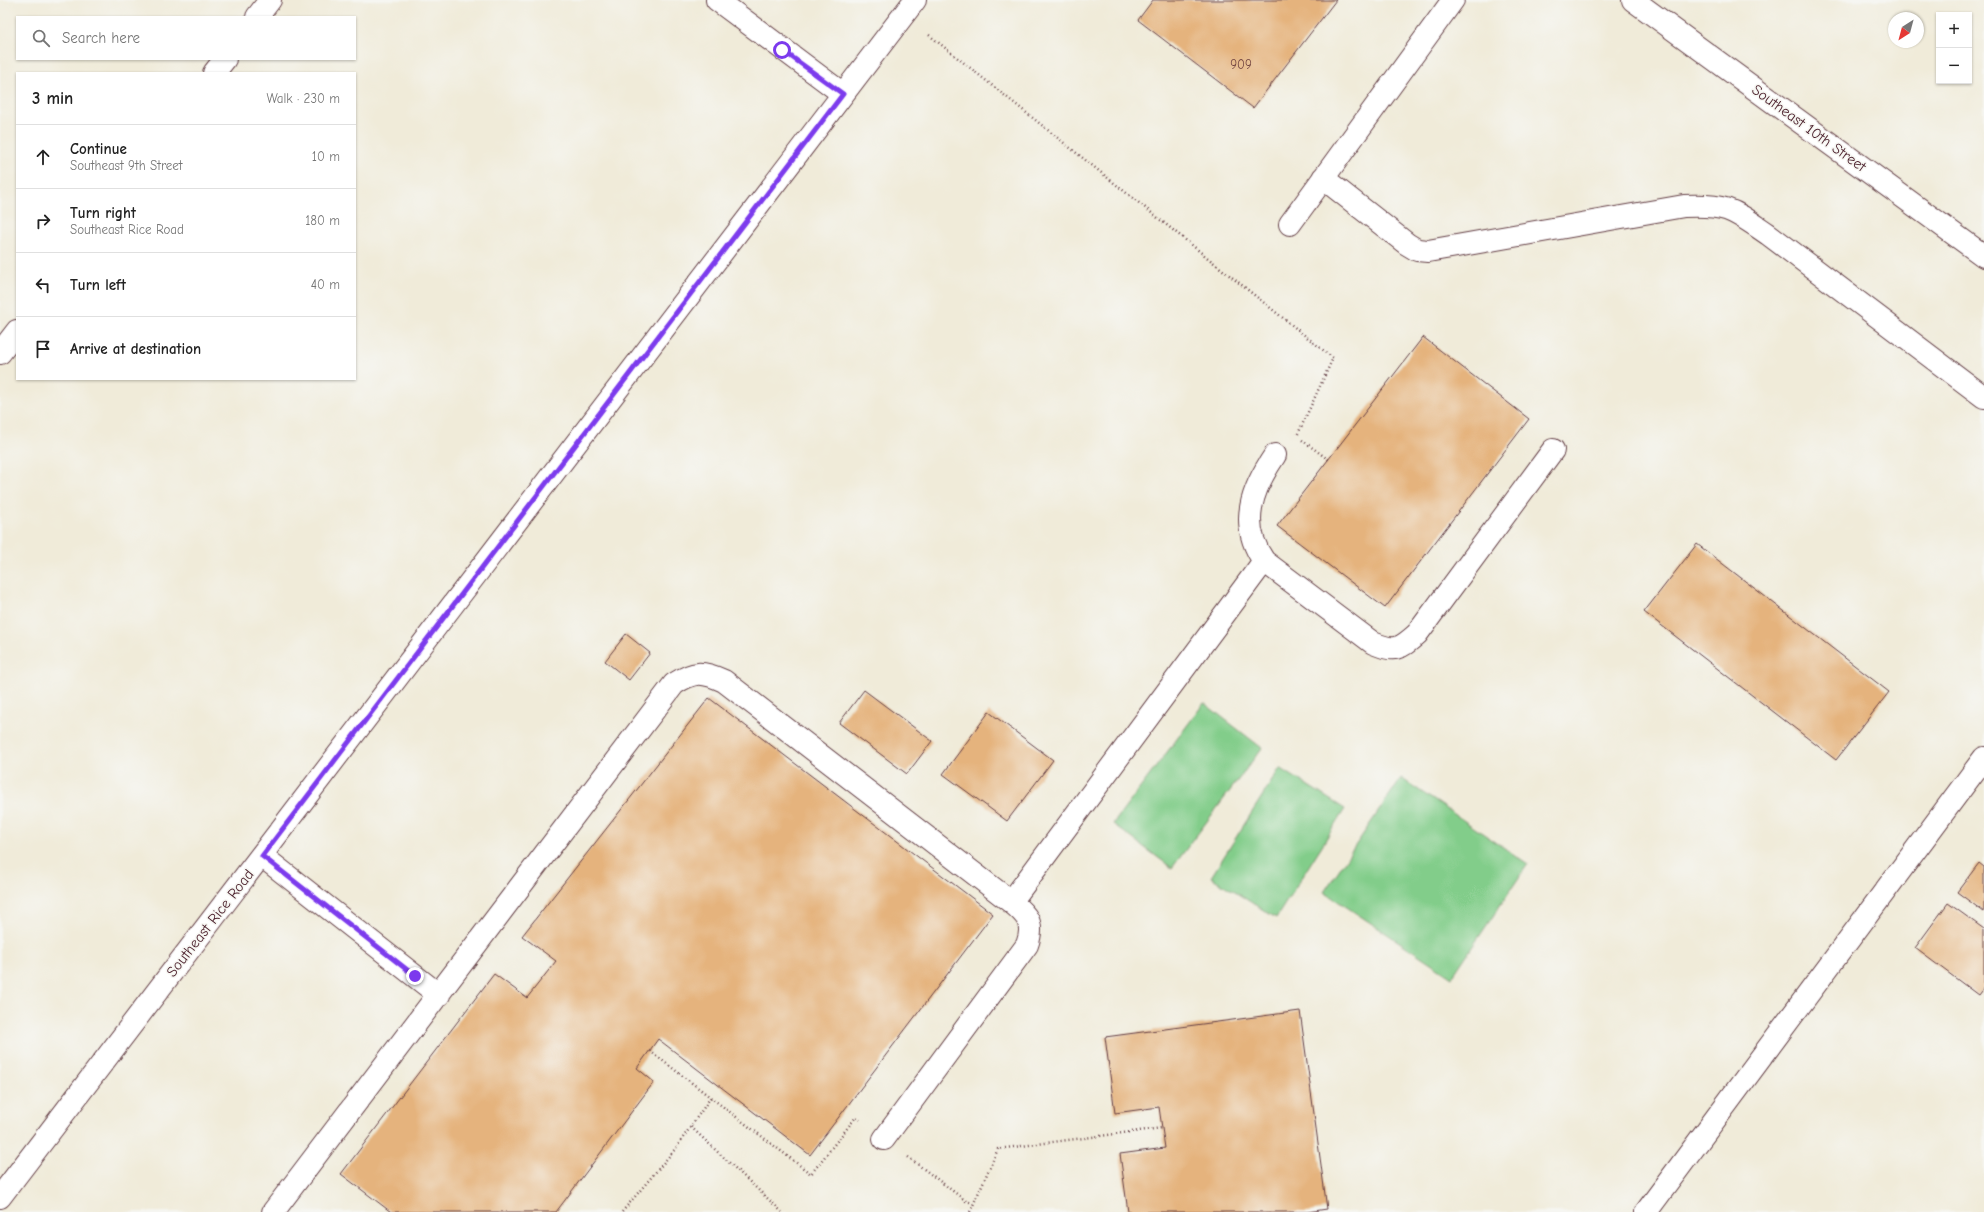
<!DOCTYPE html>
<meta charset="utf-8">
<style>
body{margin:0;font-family:"Comic Neue",sans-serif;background:#f2f2f2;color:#222}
.controls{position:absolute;right:12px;top:12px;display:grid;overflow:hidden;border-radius:0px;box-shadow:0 1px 3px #0004}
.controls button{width:36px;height:36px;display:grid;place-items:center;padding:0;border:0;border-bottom:1px solid #e0e0e0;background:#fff;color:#222;font:20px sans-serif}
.compass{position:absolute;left:1888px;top:12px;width:36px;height:36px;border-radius:50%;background:#fff;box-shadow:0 1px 3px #0004;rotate:216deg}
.stop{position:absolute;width:12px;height:12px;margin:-9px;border:3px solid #7c3aed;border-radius:50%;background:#fff}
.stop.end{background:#7c3aed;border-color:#fff;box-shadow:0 1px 4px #0008}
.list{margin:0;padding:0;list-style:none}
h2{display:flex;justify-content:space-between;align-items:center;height:52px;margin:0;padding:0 16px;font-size:17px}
h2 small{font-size:13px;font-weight:400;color:#767676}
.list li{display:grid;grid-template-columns:26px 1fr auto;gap:12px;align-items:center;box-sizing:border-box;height:64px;padding:0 16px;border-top:1px solid #e0e0e0}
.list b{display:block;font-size:15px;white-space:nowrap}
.list p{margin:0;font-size:13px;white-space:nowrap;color:#767676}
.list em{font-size:13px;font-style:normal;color:#767676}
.icon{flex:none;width:22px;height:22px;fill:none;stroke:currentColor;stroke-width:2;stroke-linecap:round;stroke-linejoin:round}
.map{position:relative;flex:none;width:1984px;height:1212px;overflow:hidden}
.search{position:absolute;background:#fff;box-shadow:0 1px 3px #0004;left:16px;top:16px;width:340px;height:44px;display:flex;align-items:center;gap:10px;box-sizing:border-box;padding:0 14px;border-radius:0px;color:#767676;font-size:15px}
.panel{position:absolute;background:#fff;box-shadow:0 1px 3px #0004;left:16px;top:72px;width:340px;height:308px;border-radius:0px}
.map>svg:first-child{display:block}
.green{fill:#82cd8a;stroke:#66765a}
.building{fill:#e5b37d}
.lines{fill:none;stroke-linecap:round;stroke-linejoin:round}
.minor-casing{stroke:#633e45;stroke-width:24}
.path{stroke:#633e45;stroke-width:2.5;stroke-dasharray:1 3;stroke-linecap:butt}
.minor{stroke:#fff;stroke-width:22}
.route{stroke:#7c3aed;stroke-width:5}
.labels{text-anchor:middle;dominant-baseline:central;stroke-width:3;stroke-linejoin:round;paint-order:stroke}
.number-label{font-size:13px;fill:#714440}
.street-label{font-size:15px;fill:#4a1f2b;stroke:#f6f6f2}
</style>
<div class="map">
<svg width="1984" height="1212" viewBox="0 0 1984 1212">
<rect width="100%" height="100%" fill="#f6f6f2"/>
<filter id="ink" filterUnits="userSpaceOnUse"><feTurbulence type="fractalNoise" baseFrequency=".025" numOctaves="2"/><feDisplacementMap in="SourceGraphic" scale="8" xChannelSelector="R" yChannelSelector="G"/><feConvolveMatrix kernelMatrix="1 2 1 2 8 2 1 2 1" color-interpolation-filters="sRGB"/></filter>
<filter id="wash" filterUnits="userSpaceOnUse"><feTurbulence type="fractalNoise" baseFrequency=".012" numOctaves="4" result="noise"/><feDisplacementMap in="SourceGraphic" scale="16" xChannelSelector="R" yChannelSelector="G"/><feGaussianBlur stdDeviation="0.9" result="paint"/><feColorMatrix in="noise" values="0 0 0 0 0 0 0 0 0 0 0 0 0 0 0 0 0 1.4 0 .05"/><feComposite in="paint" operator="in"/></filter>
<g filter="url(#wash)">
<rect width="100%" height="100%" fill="#f0ebd9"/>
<path class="green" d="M 1204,703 L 1262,748 L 1172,868 L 1113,824 Z
M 1280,768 L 1345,809 L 1276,918 L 1211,877 Z
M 1401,778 L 1528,864 L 1452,977 L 1324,892 Z"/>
<g id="blocks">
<path class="building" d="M 1153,0 L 1336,0 L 1253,108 L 1138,20 Z
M 1423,337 L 1529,419 L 1385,608 L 1277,526 Z
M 1697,544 L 1889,692 L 1836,760 L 1644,612 Z
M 626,634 L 650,653 L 629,680 L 605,661 Z
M 864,690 L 932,741 L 907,774 L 839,723 Z
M 709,698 L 993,914 L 810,1155 L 658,1039 L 637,1068 L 654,1082 L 556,1212 L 391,1212 L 341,1174 L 494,974 L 527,998 L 556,961 L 522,936 Z
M 989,712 L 1053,760 L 1007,821 L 943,774 Z
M 1979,863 L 1984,867 L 1984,912 L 1957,892 Z
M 1948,903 L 1984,929 L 1984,987 L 1978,995 L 1915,948 Z
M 1300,1011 L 1327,1209 L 1307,1212 L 1128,1212 L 1120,1154 L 1165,1148 L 1162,1128 L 1159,1107 L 1115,1113 L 1105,1037 Z"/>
</g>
</g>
<g filter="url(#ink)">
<use href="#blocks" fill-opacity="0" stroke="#633e45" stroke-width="1"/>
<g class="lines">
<g class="minor-casing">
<path id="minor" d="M 717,0 L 843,94
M 1633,0 L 1984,256
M 257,17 L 270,0
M 214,73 L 225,59
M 1323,178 L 1407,244 L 1417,250 L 1428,251 L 1684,206 C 1728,204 1733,210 1768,234 L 1984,397
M 1290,224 L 1453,0
M 0,353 L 17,331
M 1275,455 C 1252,489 1238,524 1264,561 L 1373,643 C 1395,652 1399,650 1417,634 L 1553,450
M 262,856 L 439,995
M 1011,902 L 1264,561
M 0,1197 L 915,0
M 273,1212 L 674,684 C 694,671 702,671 724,681 L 1011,902 C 1027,915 1035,923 1027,945 L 884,1139
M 1646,1212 L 1984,758"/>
</g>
<path class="path" d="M 929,35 L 1333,358 L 1297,436
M 1302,440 L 1329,460
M 650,1051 L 811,1174 L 856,1117 L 860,1120
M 691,1127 L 782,1212
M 908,1157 L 966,1201 L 973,1203
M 622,1212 L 676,1148 L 711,1097
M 970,1212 L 998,1149 L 1162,1128"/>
<use href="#minor" class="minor"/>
</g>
</g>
<g class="lines" filter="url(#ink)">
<path class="route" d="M 415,976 L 262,856 L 843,94 L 782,50"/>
</g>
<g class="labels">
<g class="number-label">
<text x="1241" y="64">909</text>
</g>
<g class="street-label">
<text transform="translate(1809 128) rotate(36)">Southeast 10th Street</text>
<text transform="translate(210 923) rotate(-52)">Southeast Rice Road</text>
</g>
</g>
</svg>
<div class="controls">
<button>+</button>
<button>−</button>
</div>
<svg class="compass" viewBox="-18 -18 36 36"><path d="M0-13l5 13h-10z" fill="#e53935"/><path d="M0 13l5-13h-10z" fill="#767676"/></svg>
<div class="stop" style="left:782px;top:50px"></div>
<div class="stop end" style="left:415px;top:976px"></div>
<div class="search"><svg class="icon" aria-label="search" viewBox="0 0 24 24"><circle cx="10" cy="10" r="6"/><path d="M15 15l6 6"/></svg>Search here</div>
<section class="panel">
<h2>3 min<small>Walk · 230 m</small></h2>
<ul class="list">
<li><svg class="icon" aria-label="ahead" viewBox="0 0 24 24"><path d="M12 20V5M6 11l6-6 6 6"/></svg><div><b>Continue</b><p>Southeast 9th Street</p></div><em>10 m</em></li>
<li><svg class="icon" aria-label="right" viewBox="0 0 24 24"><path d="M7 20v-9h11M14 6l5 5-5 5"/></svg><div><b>Turn right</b><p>Southeast Rice Road</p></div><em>180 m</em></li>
<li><svg class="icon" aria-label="left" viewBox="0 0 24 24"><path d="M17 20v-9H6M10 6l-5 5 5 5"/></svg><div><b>Turn left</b></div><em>40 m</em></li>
<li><svg class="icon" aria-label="arrive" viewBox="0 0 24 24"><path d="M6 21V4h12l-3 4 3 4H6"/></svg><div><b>Arrive at destination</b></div></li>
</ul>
</section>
</div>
